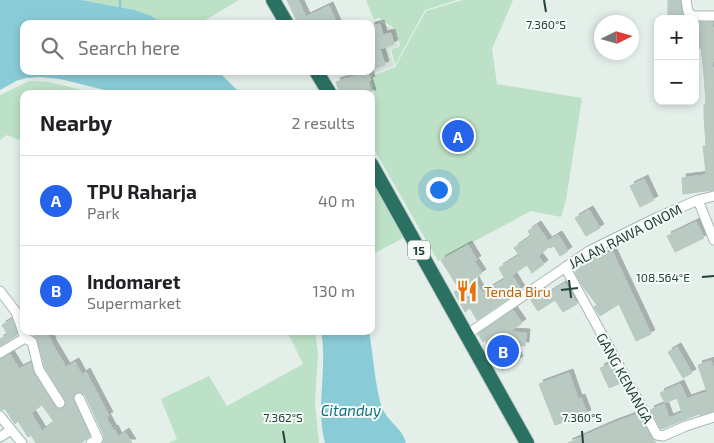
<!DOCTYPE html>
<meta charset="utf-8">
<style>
body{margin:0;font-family:"Exo 2",sans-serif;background:#f2f2f2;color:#202124}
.controls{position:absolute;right:15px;top:15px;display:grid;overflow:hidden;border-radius:10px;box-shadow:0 2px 8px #0003}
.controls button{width:45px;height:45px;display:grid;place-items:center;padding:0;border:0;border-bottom:1px solid #e0e0e0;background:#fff;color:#202124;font:25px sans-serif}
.compass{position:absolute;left:594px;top:15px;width:45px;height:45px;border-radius:50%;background:#fff;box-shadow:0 2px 8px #0003;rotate:85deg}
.you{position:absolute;left:438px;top:189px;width:18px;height:18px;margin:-12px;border:4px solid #fff;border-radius:50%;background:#1a73e8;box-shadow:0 0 0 8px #1a73e833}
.badge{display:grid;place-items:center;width:32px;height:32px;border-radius:50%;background:#2563eb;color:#fff;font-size:16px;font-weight:700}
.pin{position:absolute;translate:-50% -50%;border:2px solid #fff;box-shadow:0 1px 5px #0006}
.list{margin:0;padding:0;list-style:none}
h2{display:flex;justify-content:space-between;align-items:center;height:65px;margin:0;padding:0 20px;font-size:21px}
h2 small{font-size:16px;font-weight:400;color:#757577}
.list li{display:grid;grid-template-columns:32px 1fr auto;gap:15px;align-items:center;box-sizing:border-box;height:90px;padding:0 20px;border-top:1px solid #e0e0e0}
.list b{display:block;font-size:19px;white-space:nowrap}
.list p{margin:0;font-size:16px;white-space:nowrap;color:#757577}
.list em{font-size:16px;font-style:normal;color:#757577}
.icon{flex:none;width:28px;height:28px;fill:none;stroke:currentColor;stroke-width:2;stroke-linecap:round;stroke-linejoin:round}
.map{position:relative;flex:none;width:714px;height:443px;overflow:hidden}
.search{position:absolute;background:#fff;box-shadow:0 2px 8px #0003;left:20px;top:20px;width:355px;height:55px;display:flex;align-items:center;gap:12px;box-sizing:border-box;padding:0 18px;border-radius:10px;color:#757577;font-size:19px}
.panel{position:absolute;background:#fff;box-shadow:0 2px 8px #0003;left:20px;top:90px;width:355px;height:245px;border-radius:10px}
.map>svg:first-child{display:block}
.built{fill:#d2dfd9}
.green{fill:#bce1c6}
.water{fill:#89cbd7}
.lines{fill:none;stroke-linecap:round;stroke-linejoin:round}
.stream{stroke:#89cbd7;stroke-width:2.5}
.building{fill:#b9cac3;stroke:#b6c9c1;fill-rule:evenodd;filter:url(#shadow)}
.minor-casing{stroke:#a6b8b2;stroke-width:11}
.highway-casing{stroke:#c1cac8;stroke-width:16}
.minor{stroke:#fff;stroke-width:9}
.highway{stroke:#2b7163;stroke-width:14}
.ticks{fill:none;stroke:#22423a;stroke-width:2}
.labels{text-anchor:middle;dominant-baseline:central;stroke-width:4;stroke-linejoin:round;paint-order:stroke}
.shield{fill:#f6fbf8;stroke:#627a73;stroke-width:1}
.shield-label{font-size:12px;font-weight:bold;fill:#22423a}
.street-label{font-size:14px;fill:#22423a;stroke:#f6fbf8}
.food-label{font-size:14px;fill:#c56008;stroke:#f6fbf8;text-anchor:start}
.water-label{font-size:15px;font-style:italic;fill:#167184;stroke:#f6fbf8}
.ticks-label{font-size:12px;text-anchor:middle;fill:#22423a;stroke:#f6fbf8;stroke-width:4;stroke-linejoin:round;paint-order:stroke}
</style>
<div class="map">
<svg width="714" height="443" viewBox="0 0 714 443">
<defs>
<filter id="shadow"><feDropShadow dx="4" dy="-4" stdDeviation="0" flood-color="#0004"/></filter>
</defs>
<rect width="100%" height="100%" fill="#e4efea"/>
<path class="built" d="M 379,21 L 394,30 L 398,46 L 389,49 L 394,66 L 375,73 L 371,71 L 370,24 Z"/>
<path class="green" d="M 81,0 L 239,0 L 199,24 L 165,24 L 149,15 L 135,10 Z
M 366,0 L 457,0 L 425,10 L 395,65 L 391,49 L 399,47 L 400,45 L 395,29 L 379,18 L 374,20 Z
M 463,0 L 513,0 L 492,49 L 497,84 L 582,98 L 566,200 L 561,217 L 531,211 L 438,261 L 371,144 L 371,102 L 375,96 L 370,77 L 395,67 L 426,11 Z
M 29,81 L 50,82 L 98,94 L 24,94 L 24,142 L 7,135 L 0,140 L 0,95 Z
M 371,174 L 407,236 L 371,255 Z
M 287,331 L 315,331 L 318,354 L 315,403 L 319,443 L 169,443 L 177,439 L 161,399 L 209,376 L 227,406 L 303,364 Z"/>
<path class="water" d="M 0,0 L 81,0 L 135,10 L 149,15 L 165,24 L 24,24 L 24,71 L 218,71 L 241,94 L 121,94 L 60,79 L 40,77 L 26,78 L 16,81 L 0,90 Z
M 321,331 L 369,331 C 373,354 375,384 381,405 C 386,421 402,427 406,443 L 325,443 C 315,407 328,369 321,331 Z"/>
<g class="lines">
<path class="stream" d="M 120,0 L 120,11"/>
</g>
<path class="building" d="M 287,0 L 298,0 L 306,17 L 329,6 L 337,24 L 296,24 L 295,22 L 297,21 Z
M 668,0 L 680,0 L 682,13 L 686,19 L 668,19 Z
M 695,22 L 712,22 L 712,28 L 714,28 L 714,61 L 712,62 L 714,81 L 714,190 L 683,194 L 682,178 L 706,175 L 706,173 L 703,146 L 706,146 L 704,116 L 704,104 L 706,104 L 704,75 L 701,48 L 695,49 Z
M 380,24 L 383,35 L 391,33 L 394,44 L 380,49 L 385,65 L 371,70 L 371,26 Z
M 354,71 L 368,71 L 371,80 L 368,81 L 372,94 L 340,94 L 336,82 L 356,76 Z
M 644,179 L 654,200 L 640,207 L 630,186 Z
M 589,210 L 600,228 L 586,236 L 575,218 Z
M 696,222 L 704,238 L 675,252 L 667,236 Z
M 537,225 L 548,241 L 558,235 L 568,251 L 560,256 L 554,246 L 550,248 L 549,247 L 538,256 L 544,264 L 532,273 L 527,265 L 512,275 L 521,290 L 508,297 L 509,298 L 477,320 L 470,308 L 465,312 L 460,303 L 454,292 L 459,289 L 441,260 L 468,245 L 477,260 L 474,261 L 482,273 L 474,279 L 482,293 L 505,279 L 499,268 L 519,255 L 514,248 L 531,236 L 528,231 Z
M 612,251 L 651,334 L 636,341 L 619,304 L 600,316 L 594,307 L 597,305 L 582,285 L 575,272 L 584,264 Z
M 565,283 L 577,304 L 563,312 L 555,300 L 538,311 L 530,299 L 541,291 L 544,296 Z
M 513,310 L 522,323 L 509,332 L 526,333 L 525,346 L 511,345 L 519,360 L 502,370 L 485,340 L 483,342 L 478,334 Z
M 12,319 L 17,335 L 0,346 L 0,339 L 8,335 L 2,325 Z
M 29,331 L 46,331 L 52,342 L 51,342 L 66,367 L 75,362 L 82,375 L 86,372 L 109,416 L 106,417 L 113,430 L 114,429 L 118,437 L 125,432 L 132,443 L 103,443 L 104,436 L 85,395 L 80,392 L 74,394 L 73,400 L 90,436 L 81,443 L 36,443 L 31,435 L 28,437 L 18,421 L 15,424 L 5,409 L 0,410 L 0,359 L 10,354 L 19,369 L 31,363 L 34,373 L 57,408 L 61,409 L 66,405 L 65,400 L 45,368 L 37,339 ZM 42,405 L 54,422 L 42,431 L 31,413 Z
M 677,347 L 692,373 L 683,378 L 668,352 Z
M 711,361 L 714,370 L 714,411 L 700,415 L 699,414 L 661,429 L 650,410 L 664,404 L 669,418 L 682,413 L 677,398 L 665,403 L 660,393 L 680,384 L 687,399 L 707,392 L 698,365 Z
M 611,363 L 621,383 L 609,388 L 600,368 Z
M 569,373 L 578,399 L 581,398 L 587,414 L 555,425 L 539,384 Z
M 638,414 L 656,443 L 568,443 L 611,424 Z"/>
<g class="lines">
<g class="minor-casing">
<path id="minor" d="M 686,0 L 688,12 L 693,16 L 714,16
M 698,200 L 714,240
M 565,267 L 657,435 L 663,436 L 686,426 L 714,417
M 0,291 L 16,312 L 25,338
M 466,335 L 589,251 L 658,217 L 698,200 L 714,196
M 0,353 L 25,338 L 32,342 L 39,370 L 60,403
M 79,398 L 98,439 L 91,443
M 0,416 L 22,443
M 0,437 L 11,430"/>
</g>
<g class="highway-casing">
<path id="highway" d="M 273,0 L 287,24
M 316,71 L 330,94
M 371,164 L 527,443"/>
</g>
<use href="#minor" class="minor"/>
<use href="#highway" class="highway"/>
</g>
<path class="ticks" d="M 544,0 L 546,12M 702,277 L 714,276M 569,280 L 571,298M 561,290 L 578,288M 283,431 L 285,443M 582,431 L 583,443"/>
<defs>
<g id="restaurant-bare" transform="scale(1.725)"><path d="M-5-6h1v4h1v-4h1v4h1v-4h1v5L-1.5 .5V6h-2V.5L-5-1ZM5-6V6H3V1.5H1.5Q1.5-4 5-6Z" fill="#e8710a" stroke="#f6fbf8" stroke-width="2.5" paint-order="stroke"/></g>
</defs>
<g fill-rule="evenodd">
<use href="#restaurant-bare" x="467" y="291"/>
</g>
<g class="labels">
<rect class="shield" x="408" y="240.5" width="22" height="19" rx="4"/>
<g class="shield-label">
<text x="419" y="250">15</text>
</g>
<g class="street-label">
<text transform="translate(625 236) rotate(-27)">JALAN RAWA ONOM</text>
<text transform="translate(625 378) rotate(61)">GANG KENANGA</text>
</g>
<g class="food-label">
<text x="484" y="291">Tenda Biru</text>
</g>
<g class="water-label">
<text x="351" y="410">Citanduy</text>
</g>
</g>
<g class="ticks-label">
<text x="546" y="29">7.360°S</text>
<text x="663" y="282">108.564°E</text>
<text x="283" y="422">7.362°S</text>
<text x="582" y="422">7.360°S</text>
</g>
</svg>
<div class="controls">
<button>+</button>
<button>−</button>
</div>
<svg class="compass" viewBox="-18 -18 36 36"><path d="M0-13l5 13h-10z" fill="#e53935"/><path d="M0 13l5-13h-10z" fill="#757577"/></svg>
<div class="you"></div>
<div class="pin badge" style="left:458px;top:136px">A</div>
<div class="pin badge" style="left:503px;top:351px">B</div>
<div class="search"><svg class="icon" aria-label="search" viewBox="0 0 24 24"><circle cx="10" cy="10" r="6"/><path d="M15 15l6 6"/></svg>Search here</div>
<section class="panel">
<h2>Nearby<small>2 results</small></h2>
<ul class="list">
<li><span class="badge">A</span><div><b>TPU Raharja</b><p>Park</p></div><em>40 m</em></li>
<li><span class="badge">B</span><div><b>Indomaret</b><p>Supermarket</p></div><em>130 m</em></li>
</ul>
</section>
</div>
